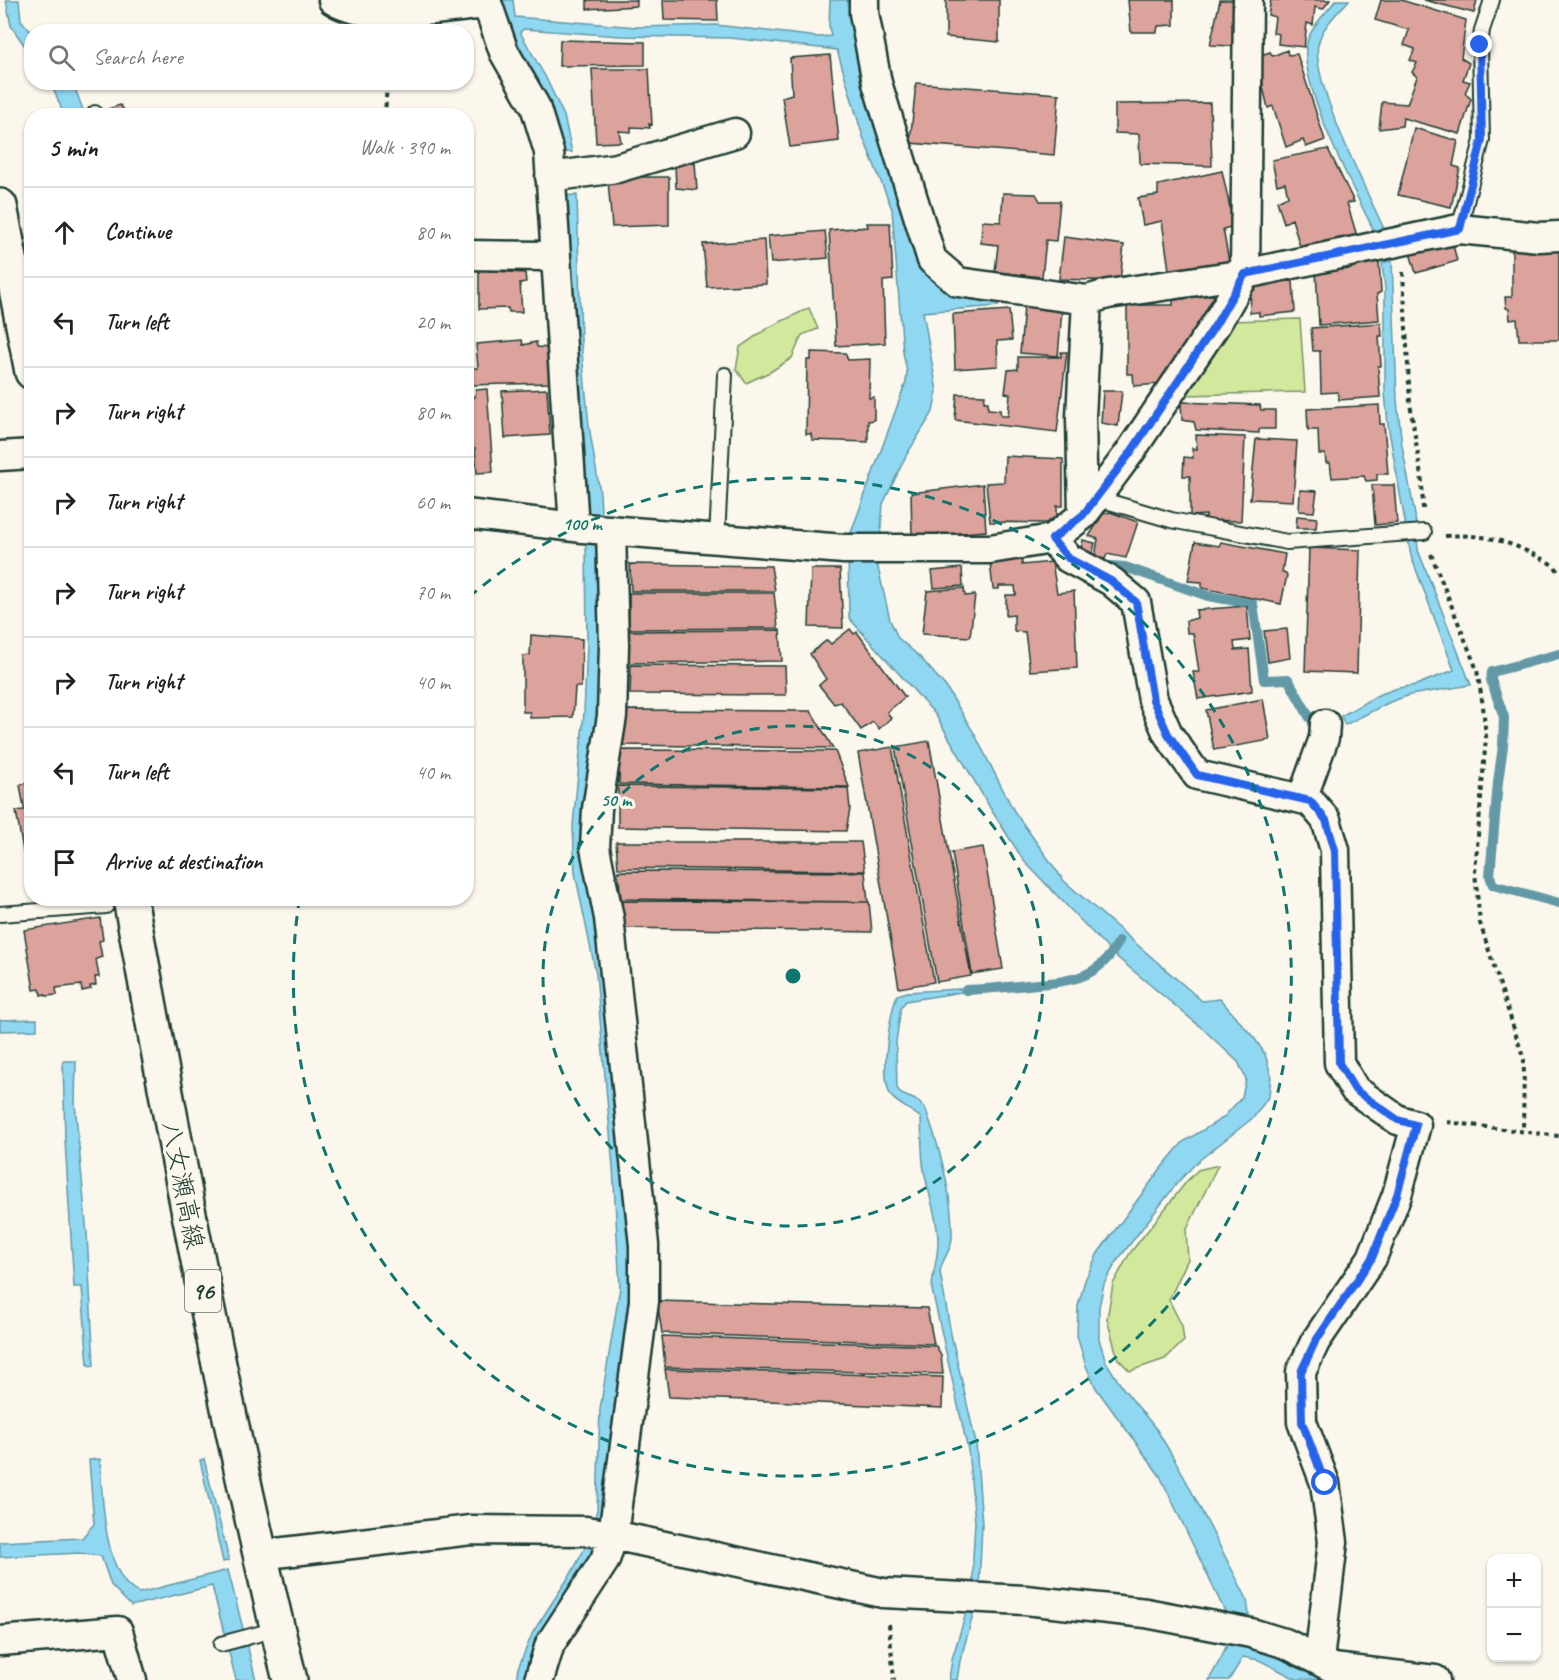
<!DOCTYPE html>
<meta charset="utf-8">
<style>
body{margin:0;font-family:Caveat,"Klee One",sans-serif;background:#f2f2f2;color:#222}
.controls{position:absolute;right:18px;bottom:18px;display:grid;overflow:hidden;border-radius:12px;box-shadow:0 2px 4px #0004}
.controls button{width:54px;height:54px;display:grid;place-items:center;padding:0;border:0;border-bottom:2px solid #e0e0e0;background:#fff;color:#222;font:30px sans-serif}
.stop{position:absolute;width:18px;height:18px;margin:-14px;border:4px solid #2563eb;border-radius:50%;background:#fff}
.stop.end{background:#2563eb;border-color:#fff;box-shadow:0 2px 6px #0008}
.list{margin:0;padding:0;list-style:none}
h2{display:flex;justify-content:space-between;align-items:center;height:78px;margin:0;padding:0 24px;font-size:26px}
h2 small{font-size:20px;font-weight:400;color:#767676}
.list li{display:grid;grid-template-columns:39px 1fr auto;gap:18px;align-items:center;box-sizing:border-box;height:90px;padding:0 24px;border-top:2px solid #e0e0e0}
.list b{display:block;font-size:22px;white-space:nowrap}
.list em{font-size:20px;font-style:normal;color:#767676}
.icon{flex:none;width:33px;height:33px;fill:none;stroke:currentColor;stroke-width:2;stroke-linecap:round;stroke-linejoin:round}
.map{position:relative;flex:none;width:1559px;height:1680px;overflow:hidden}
.search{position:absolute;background:#fff;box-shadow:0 2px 4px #0004;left:24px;top:24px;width:450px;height:66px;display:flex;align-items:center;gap:15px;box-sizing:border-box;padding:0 21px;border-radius:24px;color:#767676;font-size:22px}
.panel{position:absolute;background:#fff;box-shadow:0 2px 4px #0004;left:24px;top:108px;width:450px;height:798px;border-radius:24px}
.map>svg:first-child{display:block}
.green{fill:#d1e89d;stroke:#789268;stroke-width:1.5}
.water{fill:#90d7f2;stroke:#6399a6;stroke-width:1.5}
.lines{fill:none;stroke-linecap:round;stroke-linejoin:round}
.stream{stroke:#6399a6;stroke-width:10}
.building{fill:#dca29c;stroke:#1f3d34;stroke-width:1.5}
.lane-casing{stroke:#1f3d34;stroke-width:18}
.street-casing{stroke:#1f3d34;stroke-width:33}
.primary-casing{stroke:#1f3d34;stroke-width:38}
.path{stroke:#1f3d34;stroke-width:4;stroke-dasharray:4.5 4.5;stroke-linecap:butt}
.lane{stroke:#fbf7ec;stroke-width:14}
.street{stroke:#fbf7ec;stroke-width:28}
.primary{stroke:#fbf7ec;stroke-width:33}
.route{stroke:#2563eb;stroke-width:8}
.ring{fill:none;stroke:#0f766e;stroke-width:3;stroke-dasharray:10 8}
.labels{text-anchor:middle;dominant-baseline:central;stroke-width:6;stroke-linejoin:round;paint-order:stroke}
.shield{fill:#fbf7ec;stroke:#61756b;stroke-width:1.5}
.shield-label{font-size:24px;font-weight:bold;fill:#1f3d34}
.street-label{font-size:26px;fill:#1f3d34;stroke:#fbf7ec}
.centre{fill:#0f766e;stroke:#fbf7ec;stroke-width:3}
.ring-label{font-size:18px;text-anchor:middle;font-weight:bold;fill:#0f766e;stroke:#fbf7ec;stroke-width:6;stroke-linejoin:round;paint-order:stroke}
</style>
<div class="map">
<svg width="1559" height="1680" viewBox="0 0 1559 1680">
<rect width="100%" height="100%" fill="#fbf7ec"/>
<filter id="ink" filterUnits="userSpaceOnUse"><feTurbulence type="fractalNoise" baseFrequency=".0167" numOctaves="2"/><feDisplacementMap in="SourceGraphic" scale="12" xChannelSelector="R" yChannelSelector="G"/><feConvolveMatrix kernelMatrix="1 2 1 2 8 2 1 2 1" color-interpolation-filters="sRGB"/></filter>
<g filter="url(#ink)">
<path class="green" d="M 809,308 L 818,329 L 802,335 L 792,358 L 770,372 L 746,383 L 736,369 L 740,347 L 768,328 Z
M 1300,319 L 1305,392 L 1184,395 L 1230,321 Z
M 1218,1165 L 1186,1231 L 1188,1259 L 1169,1300 L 1182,1326 L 1184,1341 L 1165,1359 L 1130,1371 L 1118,1359 L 1107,1319 L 1113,1284 L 1130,1253 L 1187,1181 L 1198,1170 Z"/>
<path class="water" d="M 6,0 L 19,0 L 21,20 L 31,32 L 31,55 L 11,26 Z
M 500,0 L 513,0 L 515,17 L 637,27 L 716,25 L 818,37 L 831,36 L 829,26 L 830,0 L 859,0 L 920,244 L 999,297 L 998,306 L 923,312 L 937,391 L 933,412 L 907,454 L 883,504 L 878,568 L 890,620 L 898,638 L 920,657 L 946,687 L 974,733 L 1014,811 L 1064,881 L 1202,1001 L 1220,999 L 1255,1039 L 1265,1054 L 1271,1075 L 1269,1096 L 1254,1117 L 1197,1162 L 1178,1182 L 1117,1261 L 1104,1284 L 1099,1307 L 1099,1339 L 1106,1362 L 1122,1387 L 1157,1430 L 1179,1467 L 1247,1599 L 1252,1639 L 1360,1680 L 1296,1679 L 1259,1660 L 1243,1657 L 1229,1680 L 1209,1680 L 1222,1656 L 1229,1640 L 1227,1616 L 1160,1476 L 1096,1388 L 1086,1366 L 1077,1336 L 1078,1306 L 1085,1280 L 1098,1253 L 1162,1167 L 1183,1142 L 1223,1118 L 1242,1097 L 1246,1079 L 1238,1062 L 1203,1029 L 1112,953 L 1024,861 L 992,811 L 935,714 L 849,618 L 848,541 L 906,382 L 907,372 L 903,352 L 892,209 L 863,137 L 837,50 L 730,38 L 620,36 L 524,29 L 520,32 L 546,78 L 564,116 L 572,152 L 558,153 L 502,25 Z
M 1336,0 L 1349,0 C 1338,13 1321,27 1318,45 C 1311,82 1367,191 1384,229 L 1375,233 C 1355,192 1301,90 1306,47 C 1309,28 1325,14 1336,0 Z
M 51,83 L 73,83 L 85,115 L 64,115 Z
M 577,195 L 581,342 L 589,426 L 600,493 L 603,550 L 597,765 L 636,1305 L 609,1521 L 531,1680 L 516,1680 L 518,1668 L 533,1632 L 572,1572 L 587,1544 L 597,1510 L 600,1409 L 620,1287 L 613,1167 L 596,974 L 575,873 L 573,825 L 584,713 L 587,644 L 586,545 L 588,502 L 584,491 L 560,196 Z
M 1392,260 L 1397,400 L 1402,446 L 1415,515 L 1418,550 L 1471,685 L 1410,695 L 1390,702 L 1345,725 L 1341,716 L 1378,695 L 1398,688 L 1416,685 L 1454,670 L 1411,556 L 1388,425 L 1385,392 L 1385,288 L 1382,263 Z
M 976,988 L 980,989 L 906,1001 L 901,1007 L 896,1042 L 897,1088 L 901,1094 L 918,1101 L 926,1110 C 940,1149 953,1195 952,1238 C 952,1250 941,1260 940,1272 L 951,1334 L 976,1443 L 982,1524 L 979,1589 L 973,1590 L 973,1557 L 975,1522 L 968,1450 L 932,1290 C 932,1273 939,1256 938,1239 C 937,1215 928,1193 924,1170 C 921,1153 922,1135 921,1118 C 913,1111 896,1103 891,1096 C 879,1077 890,1015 897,995 L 907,992 Z
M 37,1019 L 37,1030 L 0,1031 L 0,1020 Z
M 63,1061 L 76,1061 L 75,1103 L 87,1234 L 94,1366 L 88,1365 L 82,1287 L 74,1287 L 65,1140 Z
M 100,1459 C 102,1492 103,1579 139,1593 L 228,1570 L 256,1680 L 236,1680 L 212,1586 L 131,1606 L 111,1585 L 101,1556 L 80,1553 L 0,1557 L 0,1542 L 82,1538 L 94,1524 L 89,1460 Z
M 204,1459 L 229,1560 L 223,1562 L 200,1460 Z
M 967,1610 L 974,1612 L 960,1661 L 957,1680 L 949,1680 L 952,1659 Z"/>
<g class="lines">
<path class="stream" d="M 1111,566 L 1125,567 L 1208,596 L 1253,604 L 1264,680 L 1288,679 L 1310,718
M 1559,654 L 1492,672 L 1491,680 L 1504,717 L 1503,746 L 1498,782 L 1490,876 L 1493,885 L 1559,903
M 966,990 C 987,989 1007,987 1027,985 C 1069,981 1098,981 1119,941"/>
</g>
<path class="building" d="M 587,0 L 637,0 L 637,6 L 587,9 Z
M 663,0 L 717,0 L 718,21 L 664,20 Z
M 946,0 L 999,0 L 999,42 L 946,37 Z
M 1128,0 L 1174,0 L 1174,25 L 1158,26 L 1157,32 L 1131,32 Z
M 1220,0 L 1237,0 L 1234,46 L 1210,45 Z
M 1271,0 L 1330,0 L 1323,9 L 1315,7 L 1313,25 L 1307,23 L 1304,47 L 1278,44 L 1279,34 L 1273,33 L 1275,17 L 1268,15 Z
M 1381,0 L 1401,0 L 1466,20 L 1461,58 L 1469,63 L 1463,80 L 1470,82 L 1465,93 L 1471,99 L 1460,134 L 1403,118 L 1402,126 L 1379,129 L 1382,102 L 1407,104 L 1417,77 L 1412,72 L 1417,63 L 1410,60 L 1415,49 L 1404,45 L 1409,30 L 1375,20 Z
M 1424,0 L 1477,0 L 1474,13 Z
M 560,40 L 645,42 L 645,65 L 559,66 Z
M 1287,50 L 1288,55 L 1297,54 L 1325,140 L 1306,147 L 1303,140 L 1286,147 L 1273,106 L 1268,108 L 1263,87 L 1261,55 L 1270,52 L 1273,56 Z
M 830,55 L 839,141 L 790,147 L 782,97 L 792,94 L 790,58 Z
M 592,69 L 649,69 L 652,125 L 649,124 L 650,128 L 631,127 L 631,132 L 619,131 L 621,142 L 596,143 Z
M 916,83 L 1059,94 L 1054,155 L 910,143 Z
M 1210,103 L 1212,166 L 1140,164 L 1139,134 L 1115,133 L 1115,104 Z
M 120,105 L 129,116 L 108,116 L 108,109 Z
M 1414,128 L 1458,141 L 1453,166 L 1460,168 L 1451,207 L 1398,195 Z
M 1328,149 L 1354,202 L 1347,203 L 1357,236 L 1301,250 L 1292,219 L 1284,223 L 1277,201 L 1288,196 L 1285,183 L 1277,185 L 1272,160 Z
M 695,163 L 697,190 L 676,188 L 675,164 Z
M 1222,171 L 1234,226 L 1223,229 L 1230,267 L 1170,277 L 1162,221 L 1143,225 L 1138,198 L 1158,195 L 1158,185 Z
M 619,177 L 669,177 L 669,225 L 612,227 L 608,181 Z
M 1003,193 L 1036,194 L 1040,201 L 1060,201 L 1056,241 L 1046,240 L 1042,277 L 995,272 L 998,245 L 981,243 L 982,221 L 1001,222 Z
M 867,223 L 890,223 L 893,280 L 883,281 L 885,343 L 836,346 L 829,230 L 868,227 Z
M 825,231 L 828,258 L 771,263 L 768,236 Z
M 1064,237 L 1124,245 L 1120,281 L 1059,279 Z
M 764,240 L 766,284 L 707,287 L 703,244 Z
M 1453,245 L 1457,261 L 1416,273 L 1410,253 Z
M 1559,249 L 1559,340 L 1519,340 L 1517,319 L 1510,320 L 1509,309 L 1506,308 L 1505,297 L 1512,297 L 1512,250 Z
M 1379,261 L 1381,292 L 1377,294 L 1379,320 L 1319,325 L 1316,272 L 1351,269 L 1354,264 Z
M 479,270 L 525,273 L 526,282 L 520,283 L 522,312 L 509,312 L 508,308 L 479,309 Z
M 1293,281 L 1295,312 L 1259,316 L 1259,312 L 1250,313 L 1251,290 L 1255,290 L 1255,282 Z
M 1219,294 L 1159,384 L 1134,386 L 1133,374 L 1127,374 L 1127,305 L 1173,305 L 1173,300 Z
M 1024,306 L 1062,310 L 1058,356 L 1020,353 Z
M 1009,310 L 1012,340 L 997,341 L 998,366 L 955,369 L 953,314 Z
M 1381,323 L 1382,336 L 1379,336 L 1381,366 L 1378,366 L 1380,397 L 1339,400 L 1338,392 L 1321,393 L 1320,351 L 1313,351 L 1311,328 Z
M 522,340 L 523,345 L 536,342 L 537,347 L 550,348 L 550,383 L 469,385 L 468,368 L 478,368 L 476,344 Z
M 811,352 L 845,353 L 848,360 L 870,359 L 869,398 L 874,397 L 874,420 L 868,421 L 868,442 L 812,440 L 811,434 L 806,434 L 807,360 L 811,360 Z
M 1061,352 L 1067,352 L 1057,432 L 955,420 L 957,394 L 985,395 L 984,402 L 988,402 L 988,409 L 1000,410 L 1001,416 L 1008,416 L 1010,394 L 1005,393 L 1008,370 L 1018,369 L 1018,357 L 1061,357 Z
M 487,389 L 493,472 L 477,473 L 475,448 L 470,448 L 473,476 L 466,477 L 466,398 L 475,397 L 476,390 Z
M 547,389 L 550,435 L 505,438 L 502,391 Z
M 1103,391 L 1122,391 L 1118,426 L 1101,423 Z
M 1181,402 L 1260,405 L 1261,410 L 1275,410 L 1275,429 L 1259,429 L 1259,433 L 1196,430 L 1194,422 L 1182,420 Z
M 1379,405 L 1380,424 L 1384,424 L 1388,474 L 1377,474 L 1377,480 L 1366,481 L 1364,476 L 1332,478 L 1330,463 L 1326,463 L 1325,454 L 1319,454 L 1318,430 L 1308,430 L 1307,409 Z
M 1196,435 L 1245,437 L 1241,521 L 1206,520 L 1206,515 L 1190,516 L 1190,476 L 1183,476 L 1184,457 L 1193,458 L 1192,448 L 1197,449 Z
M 1256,439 L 1297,441 L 1293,501 L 1250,499 Z
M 1005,456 L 1063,459 L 1063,506 L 1057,506 L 1057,517 L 1046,523 L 990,522 L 986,483 L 1004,482 Z
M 983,484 L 986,531 L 912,537 L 911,493 Z
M 1372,485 L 1394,485 L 1397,523 L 1375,525 Z
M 1300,490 L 1317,491 L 1314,512 L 1299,511 Z
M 1110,512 L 1138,522 L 1126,558 L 1107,554 L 1105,559 L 1095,557 L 1098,539 L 1089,536 L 1103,514 Z
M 1297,516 L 1317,518 L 1316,528 L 1296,528 Z
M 1083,540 L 1095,543 L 1092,555 L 1080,553 Z
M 1195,542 L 1219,546 L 1221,542 L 1285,554 L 1282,572 L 1287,575 L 1281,604 L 1202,588 L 1202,582 L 1188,581 Z
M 1309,548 L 1360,550 L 1357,673 L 1305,671 Z
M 1022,559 L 1022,565 L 1052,562 L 1057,593 L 1074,591 L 1077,668 L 1030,671 L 1025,632 L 1014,631 L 1014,615 L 1006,616 L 1006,595 L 1016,595 L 1015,586 L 999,586 L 999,589 L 993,589 L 990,562 Z
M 630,564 L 771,566 L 775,591 L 631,591 Z
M 962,568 L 963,586 L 934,588 L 932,571 Z
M 811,569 L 840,569 L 843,628 L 809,627 Z
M 964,588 L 965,596 L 975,595 L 970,637 L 922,634 L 927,591 Z
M 629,593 L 774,593 L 778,628 L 629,629 Z
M 1247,606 L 1250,640 L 1234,642 L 1235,650 L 1249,649 L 1252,691 L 1198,699 L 1193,672 L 1199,672 L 1193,633 L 1187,633 L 1186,621 L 1197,618 L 1196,610 Z
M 850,629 L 854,634 L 857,632 L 905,697 L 887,712 L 891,718 L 879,729 L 873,722 L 861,730 L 841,702 L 834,704 L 819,685 L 826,679 L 810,654 L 827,640 L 831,644 Z
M 1287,629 L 1290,658 L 1268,662 L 1264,631 Z
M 780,630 L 782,661 L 628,663 L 628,631 Z
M 531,635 L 582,639 L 581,687 L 575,687 L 573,717 L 530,718 L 530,712 L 523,712 L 523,656 L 530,655 Z
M 631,665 L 785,666 L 786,695 L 630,694 Z
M 1263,699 L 1270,740 L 1214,750 L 1206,710 Z
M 624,710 L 811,711 L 833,748 L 621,745 Z
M 929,741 L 971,976 L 937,982 L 895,747 Z
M 892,747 L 934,982 L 899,988 L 858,753 Z
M 620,750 L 835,751 L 849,787 L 619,784 Z
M 32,779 L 32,807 L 24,808 L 20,785 L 31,782 Z
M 618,786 L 848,788 L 850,809 L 846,831 L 618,827 Z
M 32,809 L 32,856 L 24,856 L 16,811 Z
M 616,842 L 861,842 L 865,871 L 618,868 Z
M 983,847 L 1003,969 L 972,974 L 952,852 Z
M 618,871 L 865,872 L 868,902 L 621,899 Z
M 39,898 L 92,898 L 40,907 Z
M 622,901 L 869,902 L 872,932 L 623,928 Z
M 100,918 L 103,940 L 99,941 L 102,957 L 96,959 L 99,977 L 95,977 L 96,985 L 90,986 L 91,989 L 82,991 L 81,985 L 56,988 L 57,995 L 46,996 L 45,994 L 41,995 L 40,989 L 34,990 L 24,930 Z
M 657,1301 L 927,1308 L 934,1344 L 662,1333 Z
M 662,1336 L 936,1346 L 941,1356 L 943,1374 L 665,1367 Z
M 665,1369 L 943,1377 L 942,1408 L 669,1397 Z"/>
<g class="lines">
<g class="lane-casing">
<path id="lane" d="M 95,116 L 95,113
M 1459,229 L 1482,140 L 1480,45 L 1482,30 L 1492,0
M 1096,498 L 1171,520 L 1287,542 L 1424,532
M 717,539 L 725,375
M 0,914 L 106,906
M 221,1644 L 277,1629"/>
</g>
<g class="street-casing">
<path id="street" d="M 333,0 C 369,23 444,8 486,4
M 486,0 L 504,52 L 535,106 L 549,152 L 574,527
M 864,0 L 864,13 L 877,83 L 932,260 L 958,282 L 1087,300 L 1081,417 L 1083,515
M 550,177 L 617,168 L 735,133
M 466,255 L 543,256 L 556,262
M 1087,300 L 1108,294 L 1245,274 L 1459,229 L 1539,237 L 1559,236
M 0,456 L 32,454
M 466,514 L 583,528 L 844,549 L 990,549 L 1052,539 L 1083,515 L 1130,452 L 1216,324 L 1245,274 L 1248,0
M 1052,539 L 1068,558 L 1111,581 L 1136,602 L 1153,700 L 1168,734 L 1197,775 L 1310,801 L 1326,820 L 1335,850 L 1339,1063 L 1355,1090 L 1398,1120 L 1416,1125 L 1397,1195 L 1372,1258 L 1315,1342 L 1301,1372 L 1302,1422 L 1325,1483 L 1333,1542 L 1319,1660
M 1302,799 L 1324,738 L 1325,724
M 259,1555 L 471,1530 L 586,1531 L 613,1535 L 883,1593 L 1025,1600 L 1146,1613 L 1251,1633 L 1287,1644 L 1333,1668 L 1435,1680
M 0,1641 L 118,1631 L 132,1680
M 539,1680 L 550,1644 L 605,1560 L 613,1535 L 644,1301 L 644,1245 L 609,918 L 595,848 L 597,809 L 612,716 L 614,645 L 611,530"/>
</g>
<g class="primary-casing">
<path id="primary" d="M 0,206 L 32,372
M 130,898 C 178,1160 226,1422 290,1680"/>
</g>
<path class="path" d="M 385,116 L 387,82
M 1403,272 L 1410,403 L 1422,482 L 1423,509
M 1445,536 C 1491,533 1516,544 1555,566 L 1559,574
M 1431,554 L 1477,670 L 1483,706 L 1486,737 L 1475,872 L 1480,923 L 1524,1060 L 1523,1131
M 1447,1122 L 1559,1136
M 889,1624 L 894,1680"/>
<use href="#lane" class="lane"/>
<use href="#street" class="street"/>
<use href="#primary" class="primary"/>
</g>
</g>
<g class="lines" filter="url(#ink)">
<path class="route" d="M 1325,1483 L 1302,1422 L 1301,1372 L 1315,1342 L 1372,1258 L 1397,1195 L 1416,1125 L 1398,1120 L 1355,1090 L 1339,1063 L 1335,850 L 1326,820 L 1310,801 L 1197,775 L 1168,734 L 1153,700 L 1136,602 L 1111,581 L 1068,558 L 1052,539 L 1083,515 L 1131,452 L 1216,324 L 1245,274 L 1460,229 L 1482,140 L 1480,45"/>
</g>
<g class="ring">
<circle cx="793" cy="976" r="250"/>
<path d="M469 597A499 499 0 1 1 299 902"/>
</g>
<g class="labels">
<rect class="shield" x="185" y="1270" width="36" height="42" rx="4.5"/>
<g class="shield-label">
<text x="203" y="1291">96</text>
</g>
<g class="street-label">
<text transform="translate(183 1185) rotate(79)">八女瀬高線</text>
</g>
</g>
<circle cx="793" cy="976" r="9" class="centre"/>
<g class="ring-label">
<text x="582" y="530">100 m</text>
<text x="616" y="806">50 m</text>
</g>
</svg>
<div class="controls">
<button>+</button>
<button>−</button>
</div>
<div class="stop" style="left:1325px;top:1483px"></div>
<div class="stop end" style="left:1480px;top:45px"></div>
<div class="search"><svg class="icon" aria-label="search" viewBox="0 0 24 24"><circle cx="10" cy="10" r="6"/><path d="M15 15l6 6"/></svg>Search here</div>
<section class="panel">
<h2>5 min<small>Walk · 390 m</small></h2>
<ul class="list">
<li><svg class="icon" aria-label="ahead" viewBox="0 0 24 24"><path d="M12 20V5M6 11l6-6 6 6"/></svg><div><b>Continue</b></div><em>80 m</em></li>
<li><svg class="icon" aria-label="left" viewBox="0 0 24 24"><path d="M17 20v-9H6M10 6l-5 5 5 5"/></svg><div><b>Turn left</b></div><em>20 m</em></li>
<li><svg class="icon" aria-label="right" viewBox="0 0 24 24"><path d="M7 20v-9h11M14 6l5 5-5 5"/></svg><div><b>Turn right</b></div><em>80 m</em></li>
<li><svg class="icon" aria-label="right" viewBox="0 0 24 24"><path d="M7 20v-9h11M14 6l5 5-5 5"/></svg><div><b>Turn right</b></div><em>60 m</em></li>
<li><svg class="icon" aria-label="right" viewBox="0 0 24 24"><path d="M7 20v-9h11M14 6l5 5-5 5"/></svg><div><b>Turn right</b></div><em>70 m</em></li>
<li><svg class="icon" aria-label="right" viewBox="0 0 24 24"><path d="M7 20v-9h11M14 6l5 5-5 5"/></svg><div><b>Turn right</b></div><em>40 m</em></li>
<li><svg class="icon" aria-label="left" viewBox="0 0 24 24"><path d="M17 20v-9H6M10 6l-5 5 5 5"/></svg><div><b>Turn left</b></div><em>40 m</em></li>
<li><svg class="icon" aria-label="arrive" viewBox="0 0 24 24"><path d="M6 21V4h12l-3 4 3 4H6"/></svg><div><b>Arrive at destination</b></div></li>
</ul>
</section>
</div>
